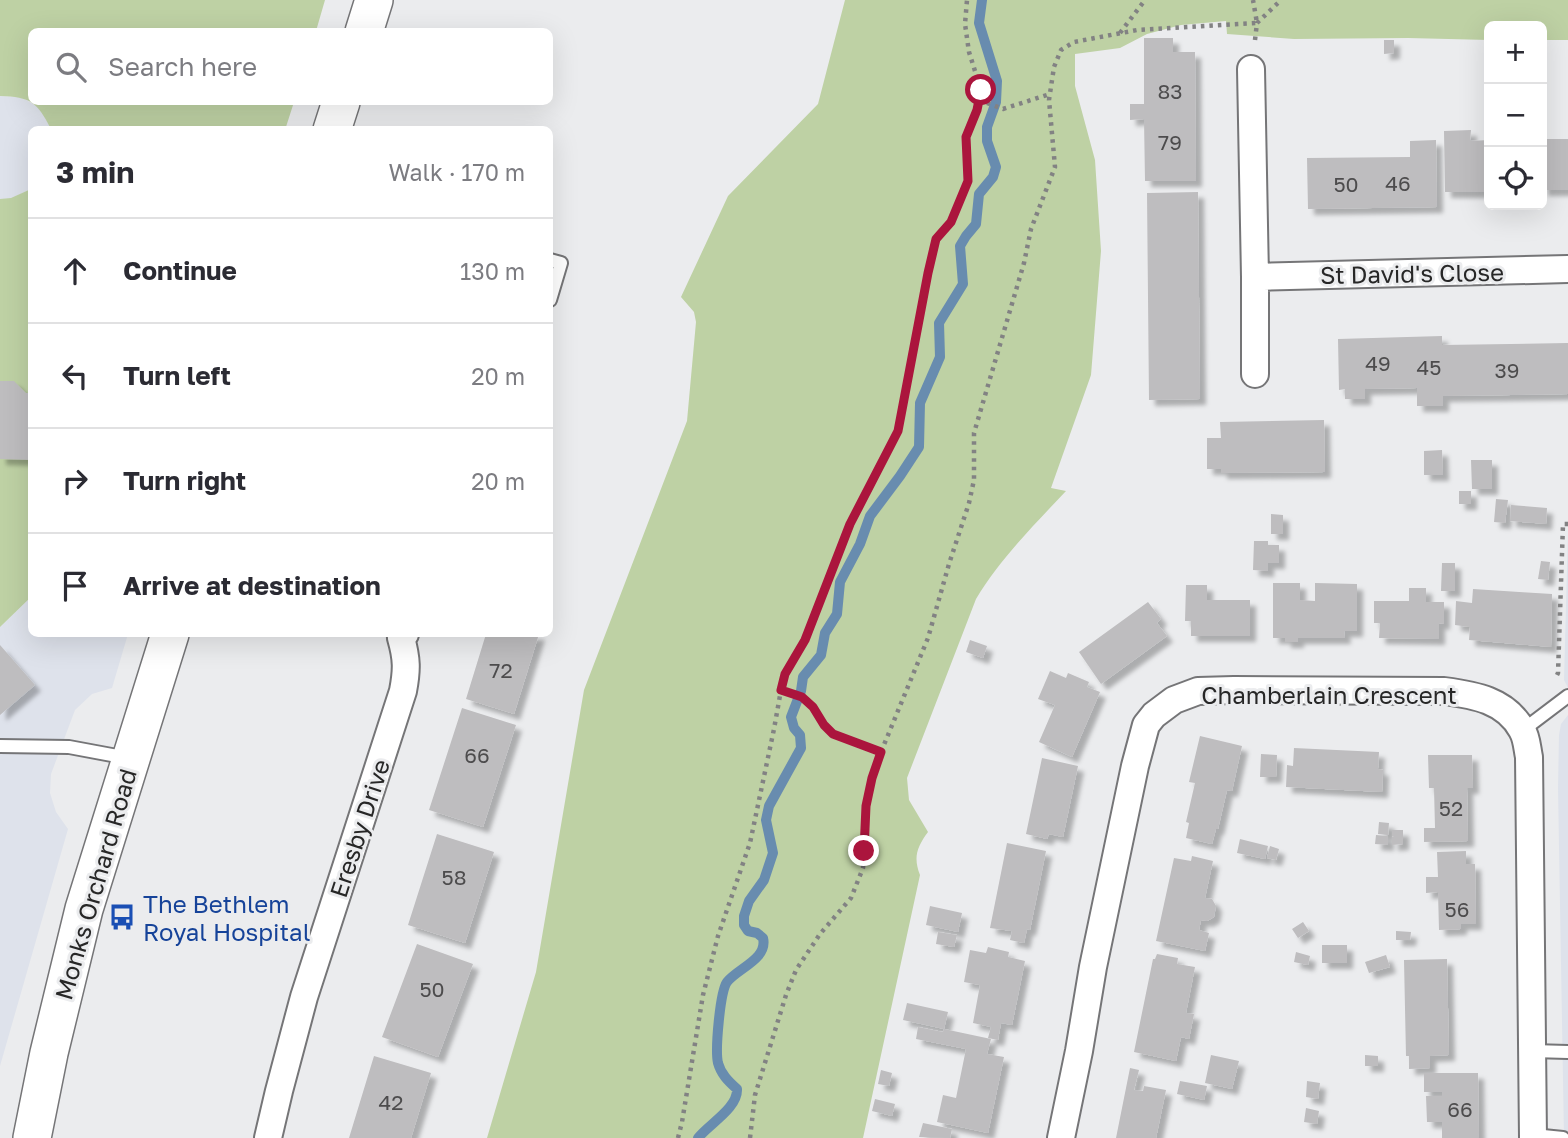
<!DOCTYPE html>
<meta charset="utf-8">
<style>
body{margin:0;font-family:"Golos Text",sans-serif;background:#f7f7f7;color:#2b2b33}
.controls{position:absolute;right:21px;top:21px;display:grid;overflow:hidden;border-radius:10px;box-shadow:0 7px 28px #0002}
.controls button{width:63px;height:63px;display:grid;place-items:center;padding:0;border:0;border-bottom:2px solid #e1e1e2;background:#fff;color:#2b2b33;font:35px sans-serif}
.stop{position:absolute;width:21px;height:21px;margin:-16px;border:5px solid #ab153d;border-radius:50%;background:#fff}
.stop.end{background:#ab153d;border-color:#fff;box-shadow:0 2px 7px #0008}
.list{margin:0;padding:0;list-style:none}
h2{display:flex;justify-content:space-between;align-items:center;height:91px;margin:0;padding:0 28px;font-size:30px}
h2 small{font-size:23px;font-weight:400;color:#7c7c81}
.list li{display:grid;grid-template-columns:46px 1fr auto;gap:21px;align-items:center;box-sizing:border-box;height:105px;padding:0 28px;border-top:2px solid #e1e1e2}
.list b{display:block;font-size:26px;white-space:nowrap}
.list em{font-size:23px;font-style:normal;color:#7c7c81}
.icon{flex:none;width:38px;height:38px;fill:none;stroke:currentColor;stroke-width:2;stroke-linecap:round;stroke-linejoin:round}
.map{position:relative;flex:none;width:1568px;height:1138px;overflow:hidden}
.search{position:absolute;background:#fff;box-shadow:0 7px 28px #0002;left:28px;top:28px;width:525px;height:77px;display:flex;align-items:center;gap:18px;box-sizing:border-box;padding:0 24px;border-radius:10px;color:#7c7c81;font-size:26px}
.panel{position:absolute;background:#fff;box-shadow:0 7px 28px #0002;left:28px;top:126px;width:525px;height:511px;border-radius:10px}
.map>svg:first-child{display:block}
.built{fill:#dee2eb}
.green{fill:#bed1a4}
.lines{fill:none;stroke-linecap:round;stroke-linejoin:round}
.stream{stroke:#688caf;stroke-width:10}
.building{fill:#bebdbf;filter:url(#shadow)}
.lane-casing{stroke:#757577;stroke-width:16}
.street-casing{stroke:#757577;stroke-width:30}
.secondary-casing{stroke:#757577;stroke-width:40}
.path{stroke:#828283;stroke-width:4.5;stroke-dasharray:3.5 5;stroke-linecap:butt}
.lane{stroke:#fff;stroke-width:12}
.street{stroke:#fff;stroke-width:26}
.secondary{stroke:#fff;stroke-width:37}
.route{stroke:#ab153d;stroke-width:9}
.labels{text-anchor:middle;dominant-baseline:central;stroke-width:6;stroke-linejoin:round;paint-order:stroke}
.number-label{font-size:21px;fill:#4d4c4d}
.street-label{font-size:24px;fill:#272727;stroke:#ebecee}
.transit-label{font-size:24px;fill:#164399;stroke:#ebecee;text-anchor:start}
</style>
<div class="map">
<svg width="1568" height="1138" viewBox="0 0 1568 1138">
<defs>
<filter id="shadow"><feDropShadow dx="6" dy="6" stdDeviation="2" flood-color="#0004"/></filter>
</defs>
<rect width="100%" height="100%" fill="#ebecee"/>
<path class="built" d="M 0,96 L 21,97 L 41,109 L 51,129 L 32,130 L 31,189 L 10,199 L 0,199 Z
M 1568,532 L 1568,688 L 1564,680 Z
M 31,597 L 32,634 L 128,634 L 112,688 L 92,694 L 75,710 L 51,774 L 50,793 L 56,812 L 68,829 L 0,1066 L 0,627 Z
M 1568,715 L 1568,1138 L 1564,1138 L 1558,788 L 1559,735 L 1561,724 Z"/>
<path class="green" d="M 0,0 L 325,0 L 316,31 L 32,32 L 32,102 L 294,102 L 285,130 L 51,129 C 37,102 31,97 0,96 Z
M 845,0 L 1568,0 L 1568,40 L 1542,40 L 1542,26 L 1489,26 L 1489,40 L 1408,38 L 1294,39 L 1227,34 L 1226,21 L 1181,25 L 1147,34 L 1120,48 L 1075,54 L 1075,86 L 1095,160 L 1101,251 L 1091,375 L 1051,488 L 1066,491 C 1034,525 1000,559 976,599 L 907,778 L 909,800 L 928,832 C 917,847 913,857 920,875 L 863,1138 L 487,1138 L 536,972 L 584,690 L 687,421 L 696,322 L 694,312 L 681,297 L 728,196 L 818,104 Z
M 31,189 L 31,597 L 0,627 L 0,199 L 11,198 Z"/>
<g class="lines">
<path class="stream" d="M 698,1138 C 709,1124 738,1108 737,1089 C 728,1081 721,1074 718,1063 C 715,1050 720,992 727,982 C 738,968 768,959 763,938 L 757,933 L 748,931 L 744,925 L 744,916 L 749,901 L 764,880 L 773,853 L 766,820 L 769,806 L 801,748 L 800,735 L 794,728 L 791,717 L 801,691 L 803,677 L 821,655 L 825,633 L 837,614 L 840,582 L 860,544 L 870,516 L 900,476 L 919,447 L 920,403 L 940,357 L 939,323 L 963,284 L 960,246 L 966,236 L 976,224 L 979,194 L 993,177 L 996,167 L 987,141 L 987,127 L 996,102 L 997,81 L 979,23 L 982,0"/>
</g>
<path class="building" d="M 1144,38 L 1173,38 L 1173,52 L 1195,52 L 1196,181 L 1145,181 L 1144,119 L 1130,120 L 1130,104 L 1144,104 Z
M 1384,40 L 1394,40 L 1394,53 L 1384,54 Z
M 1471,130 L 1470,141 L 1489,140 L 1489,192 L 1445,192 L 1444,131 Z
M 1542,139 L 1568,139 L 1568,190 L 1542,190 Z
M 1436,140 L 1437,207 L 1308,209 L 1307,158 L 1410,157 L 1410,141 Z
M 1198,192 L 1200,399 L 1149,400 L 1147,193 Z
M 1442,336 L 1442,345 L 1568,343 L 1568,394 L 1443,396 L 1443,406 L 1417,406 L 1417,388 L 1365,389 L 1365,399 L 1345,399 L 1345,389 L 1339,390 L 1338,339 Z
M 0,381 L 14,381 L 26,393 L 32,393 L 32,460 L 0,459 Z
M 1324,420 L 1325,472 L 1221,473 L 1221,469 L 1207,469 L 1207,438 L 1221,438 L 1220,422 Z
M 1442,450 L 1443,475 L 1424,475 L 1424,451 Z
M 1471,460 L 1492,460 L 1492,489 L 1472,489 Z
M 1459,491 L 1471,491 L 1471,504 L 1459,504 Z
M 1496,499 L 1508,500 L 1505,523 L 1494,522 Z
M 1511,505 L 1547,508 L 1546,524 L 1510,521 Z
M 1271,514 L 1283,515 L 1283,534 L 1271,534 Z
M 1254,541 L 1268,541 L 1268,545 L 1279,545 L 1279,563 L 1268,563 L 1268,571 L 1253,570 Z
M 1541,561 L 1550,562 L 1548,580 L 1538,579 Z
M 1442,563 L 1455,563 L 1455,591 L 1441,591 Z
M 1273,583 L 1300,583 L 1300,600 L 1315,601 L 1315,583 L 1357,584 L 1357,631 L 1344,631 L 1345,638 L 1298,638 L 1298,642 L 1285,642 L 1285,638 L 1273,638 Z
M 1186,585 L 1207,585 L 1207,600 L 1250,600 L 1250,636 L 1191,636 L 1191,621 L 1185,621 Z
M 1409,588 L 1426,588 L 1426,602 L 1444,602 L 1444,624 L 1439,623 L 1439,639 L 1379,638 L 1380,623 L 1374,623 L 1374,601 L 1409,601 Z
M 1473,589 L 1552,594 L 1551,647 L 1469,640 L 1470,627 L 1455,625 L 1456,601 L 1472,603 Z
M 1148,602 L 1161,619 L 1157,623 L 1167,636 L 1101,684 L 1079,652 Z
M 486,634 L 539,634 L 514,714 L 466,699 Z
M 970,640 L 987,646 L 983,658 L 966,652 Z
M 0,645 L 35,685 L 0,715 Z
M 1050,671 L 1066,678 L 1068,673 L 1089,682 L 1087,687 L 1100,692 L 1072,757 L 1039,742 L 1055,705 L 1038,699 Z
M 462,708 L 516,725 L 483,827 L 429,810 Z
M 1200,736 L 1242,746 L 1232,791 L 1227,790 L 1218,829 L 1216,829 L 1212,844 L 1186,838 L 1189,823 L 1186,822 L 1195,783 L 1189,782 Z
M 1294,748 L 1379,752 L 1378,769 L 1383,770 L 1382,792 L 1286,787 L 1287,765 L 1293,766 Z
M 1261,754 L 1277,755 L 1276,777 L 1260,777 Z
M 1428,755 L 1472,755 L 1473,788 L 1467,788 L 1468,841 L 1424,842 L 1424,828 L 1435,828 L 1434,788 L 1429,788 Z
M 1042,758 L 1078,766 L 1063,837 L 1049,834 L 1047,839 L 1026,834 Z
M 1379,822 L 1389,823 L 1388,835 L 1378,834 Z
M 1392,830 L 1403,830 L 1403,844 L 1392,845 L 1392,837 L 1394,836 L 1392,836 Z
M 437,834 L 494,852 L 465,943 L 408,925 Z
M 1376,835 L 1388,836 L 1388,845 L 1375,844 Z
M 1240,839 L 1268,846 L 1265,859 L 1237,853 Z
M 1007,843 L 1046,851 L 1030,930 L 1027,929 L 1024,943 L 1010,940 L 1012,931 L 990,928 Z
M 1270,846 L 1279,849 L 1276,860 L 1267,858 Z
M 1466,851 L 1466,864 L 1475,864 L 1476,924 L 1461,924 L 1461,929 L 1439,930 L 1438,892 L 1426,893 L 1426,877 L 1438,877 L 1437,852 Z
M 1192,856 L 1213,861 L 1205,898 L 1212,899 L 1216,906 L 1214,917 L 1207,921 L 1201,920 L 1199,930 L 1209,933 L 1205,951 L 1156,941 L 1174,858 L 1191,861 Z
M 930,906 L 962,913 L 958,932 L 926,925 Z
M 1303,922 L 1309,931 L 1298,938 L 1292,929 Z
M 1396,931 L 1411,932 L 1410,940 L 1396,940 Z
M 938,932 L 957,935 L 954,947 L 936,944 Z
M 417,944 L 473,964 L 438,1057 L 382,1037 Z
M 1322,945 L 1347,945 L 1347,963 L 1322,963 Z
M 988,947 L 1009,952 L 1008,957 L 1025,961 L 1012,1025 L 1001,1023 L 998,1040 L 988,1038 L 991,1027 L 973,1023 L 980,985 L 964,982 L 970,950 L 986,953 Z
M 1296,952 L 1310,956 L 1308,965 L 1294,962 Z
M 1157,954 L 1178,958 L 1177,964 L 1195,967 L 1186,1013 L 1194,1014 L 1189,1039 L 1181,1037 L 1176,1061 L 1134,1052 L 1153,959 L 1155,959 Z
M 1386,955 L 1390,967 L 1369,973 L 1365,962 Z
M 1447,959 L 1449,1055 L 1430,1056 L 1430,1068 L 1409,1069 L 1409,1056 L 1406,1056 L 1404,960 Z
M 907,1003 L 948,1012 L 944,1029 L 903,1020 Z
M 918,1027 L 943,1032 L 944,1029 L 991,1039 L 987,1054 L 1004,1057 L 988,1133 L 937,1122 L 943,1095 L 956,1098 L 966,1049 L 916,1039 Z
M 1211,1055 L 1239,1061 L 1232,1089 L 1205,1083 Z
M 1365,1055 L 1378,1056 L 1378,1066 L 1365,1066 Z
M 374,1056 L 431,1073 L 411,1138 L 349,1138 Z
M 1130,1068 L 1139,1070 L 1134,1090 L 1143,1091 L 1144,1086 L 1166,1090 L 1156,1138 L 1116,1138 Z
M 881,1070 L 892,1073 L 889,1086 L 878,1084 Z
M 1424,1073 L 1478,1073 L 1479,1138 L 1442,1138 L 1442,1122 L 1427,1122 L 1426,1096 L 1442,1096 L 1442,1092 L 1424,1092 Z
M 1180,1081 L 1207,1086 L 1204,1100 L 1177,1094 Z
M 1307,1081 L 1320,1083 L 1318,1099 L 1306,1097 Z
M 875,1099 L 895,1104 L 892,1116 L 872,1111 Z
M 1306,1108 L 1319,1111 L 1317,1124 L 1304,1122 Z
M 923,1123 L 952,1129 L 950,1138 L 919,1137 Z"/>
<g class="lines">
<g class="lane-casing">
<path id="lane" d="M 550,260 L 561,263 L 550,300
M 1523,730 L 1568,696
M 0,746 L 69,747 L 128,758
M 1532,1051 L 1568,1052
M 1533,1135 L 1563,1138"/>
</g>
<g class="street-casing">
<path id="street" d="M 1251,69 L 1255,277 L 1568,269
M 1255,277 L 1255,374
M 268,1138 L 279,1091 L 304,997 L 403,691 C 407,670 407,659 401,638 L 405,634
M 1061,1138 L 1079,1051 L 1093,967 L 1135,766 L 1146,725 L 1154,715 L 1174,700 L 1198,691 L 1234,690 L 1444,691 C 1474,695 1506,700 1522,730 C 1527,738 1527,748 1529,757 L 1533,1138"/>
</g>
<g class="secondary-casing">
<path id="secondary" d="M 364,32 L 374,0
M 332,130 L 341,102
M 32,1138 L 49,1053 L 84,909 L 170,634"/>
</g>
<path class="path" d="M 1120,33 L 1145,0
M 1255,40 L 1257,23 L 1281,0
M 979,100 L 1003,109 L 1050,94
M 1557,675 L 1558,673 L 1563,524 L 1568,524
M 781,690 L 802,697 L 813,707 L 824,725 L 833,734 L 881,752
M 678,1138 L 682,1122 L 703,995 L 718,936 L 750,843 L 774,729 L 781,690 L 785,674 L 805,640 L 850,524 L 898,431 L 927,273 L 936,239 L 951,222 L 968,181 L 966,137 L 977,110 L 981,90 L 969,52 L 965,24 L 967,0
M 750,1138 L 755,1095 L 786,995 L 796,970 L 820,934 L 851,898 L 863,868 L 866,806 L 872,778 L 881,752 L 928,638 L 949,564 L 969,503 L 974,480 L 974,433 L 1024,263 L 1031,229 L 1055,167 L 1049,100 L 1054,67 L 1061,50 L 1074,42 L 1137,30 L 1257,23 L 1253,0"/>
<use href="#lane" class="lane"/>
<use href="#street" class="street"/>
<use href="#secondary" class="secondary"/>
</g>
<g class="lines">
<path class="route" d="M 864,851 L 866,806 L 872,778 L 881,752 L 833,734 L 824,725 L 813,707 L 802,697 L 781,690 L 785,674 L 805,640 L 850,524 L 898,431 L 928,273 L 936,239 L 951,222 L 968,181 L 966,137 L 977,110 L 981,90"/>
</g>
<defs>
<g id="bus-bare" transform="scale(2.1)"><path d="M-5-6H5V4H4V6H2V4H-2V6H-4V4H-5ZM-3.5-4V0h7V-4ZM-3.5 1.2v1.5H-2V1.2ZM2 1.2v1.5H3.5V1.2Z" fill="#1a4fb4" stroke="#ebecee" stroke-width="2.5" paint-order="stroke"/></g>
</defs>
<g fill-rule="evenodd">
<use href="#bus-bare" x="122" y="917"/>
</g>
<g class="labels">
<g class="number-label">
<text x="1170" y="91">83</text>
<text x="1170" y="142">79</text>
<text x="1398" y="183">46</text>
<text x="1346" y="184">50</text>
<text x="1378" y="363">49</text>
<text x="1429" y="367">45</text>
<text x="1507" y="370">39</text>
<text x="501" y="670">72</text>
<text x="477" y="755">66</text>
<text x="1451" y="808">52</text>
<text x="454" y="877">58</text>
<text x="1457" y="909">56</text>
<text x="432" y="989">50</text>
<text x="391" y="1102">42</text>
<text x="1460" y="1109">66</text>
</g>
<g class="street-label">
<text transform="translate(1412 273) rotate(-1)">St David's Close</text>
<text x="1329" y="694">Chamberlain Crescent</text>
<text transform="translate(359 828) rotate(-72)">Eresby Drive</text>
<text transform="translate(95 884) rotate(-74)">Monks Orchard Road</text>
</g>
<g class="transit-label">
<text x="143" y="903">The Bethlem<tspan x="143" dy="28">Royal Hospital</tspan></text>
</g>
</g>
</svg>
<div class="controls">
<button>+</button>
<button>−</button>
<button><svg class="icon" aria-label="locate" viewBox="0 0 24 24"><circle cx="12" cy="12" r="6"/><path d="M12 2v4M12 18v4M2 12h4M18 12h4"/></svg></button>
</div>
<div class="stop" style="left:981px;top:90px"></div>
<div class="stop end" style="left:864px;top:851px"></div>
<div class="search"><svg class="icon" aria-label="search" viewBox="0 0 24 24"><circle cx="10" cy="10" r="6"/><path d="M15 15l6 6"/></svg>Search here</div>
<section class="panel">
<h2>3 min<small>Walk · 170 m</small></h2>
<ul class="list">
<li><svg class="icon" aria-label="ahead" viewBox="0 0 24 24"><path d="M12 20V5M6 11l6-6 6 6"/></svg><div><b>Continue</b></div><em>130 m</em></li>
<li><svg class="icon" aria-label="left" viewBox="0 0 24 24"><path d="M17 20v-9H6M10 6l-5 5 5 5"/></svg><div><b>Turn left</b></div><em>20 m</em></li>
<li><svg class="icon" aria-label="right" viewBox="0 0 24 24"><path d="M7 20v-9h11M14 6l5 5-5 5"/></svg><div><b>Turn right</b></div><em>20 m</em></li>
<li><svg class="icon" aria-label="arrive" viewBox="0 0 24 24"><path d="M6 21V4h12l-3 4 3 4H6"/></svg><div><b>Arrive at destination</b></div></li>
</ul>
</section>
</div>
